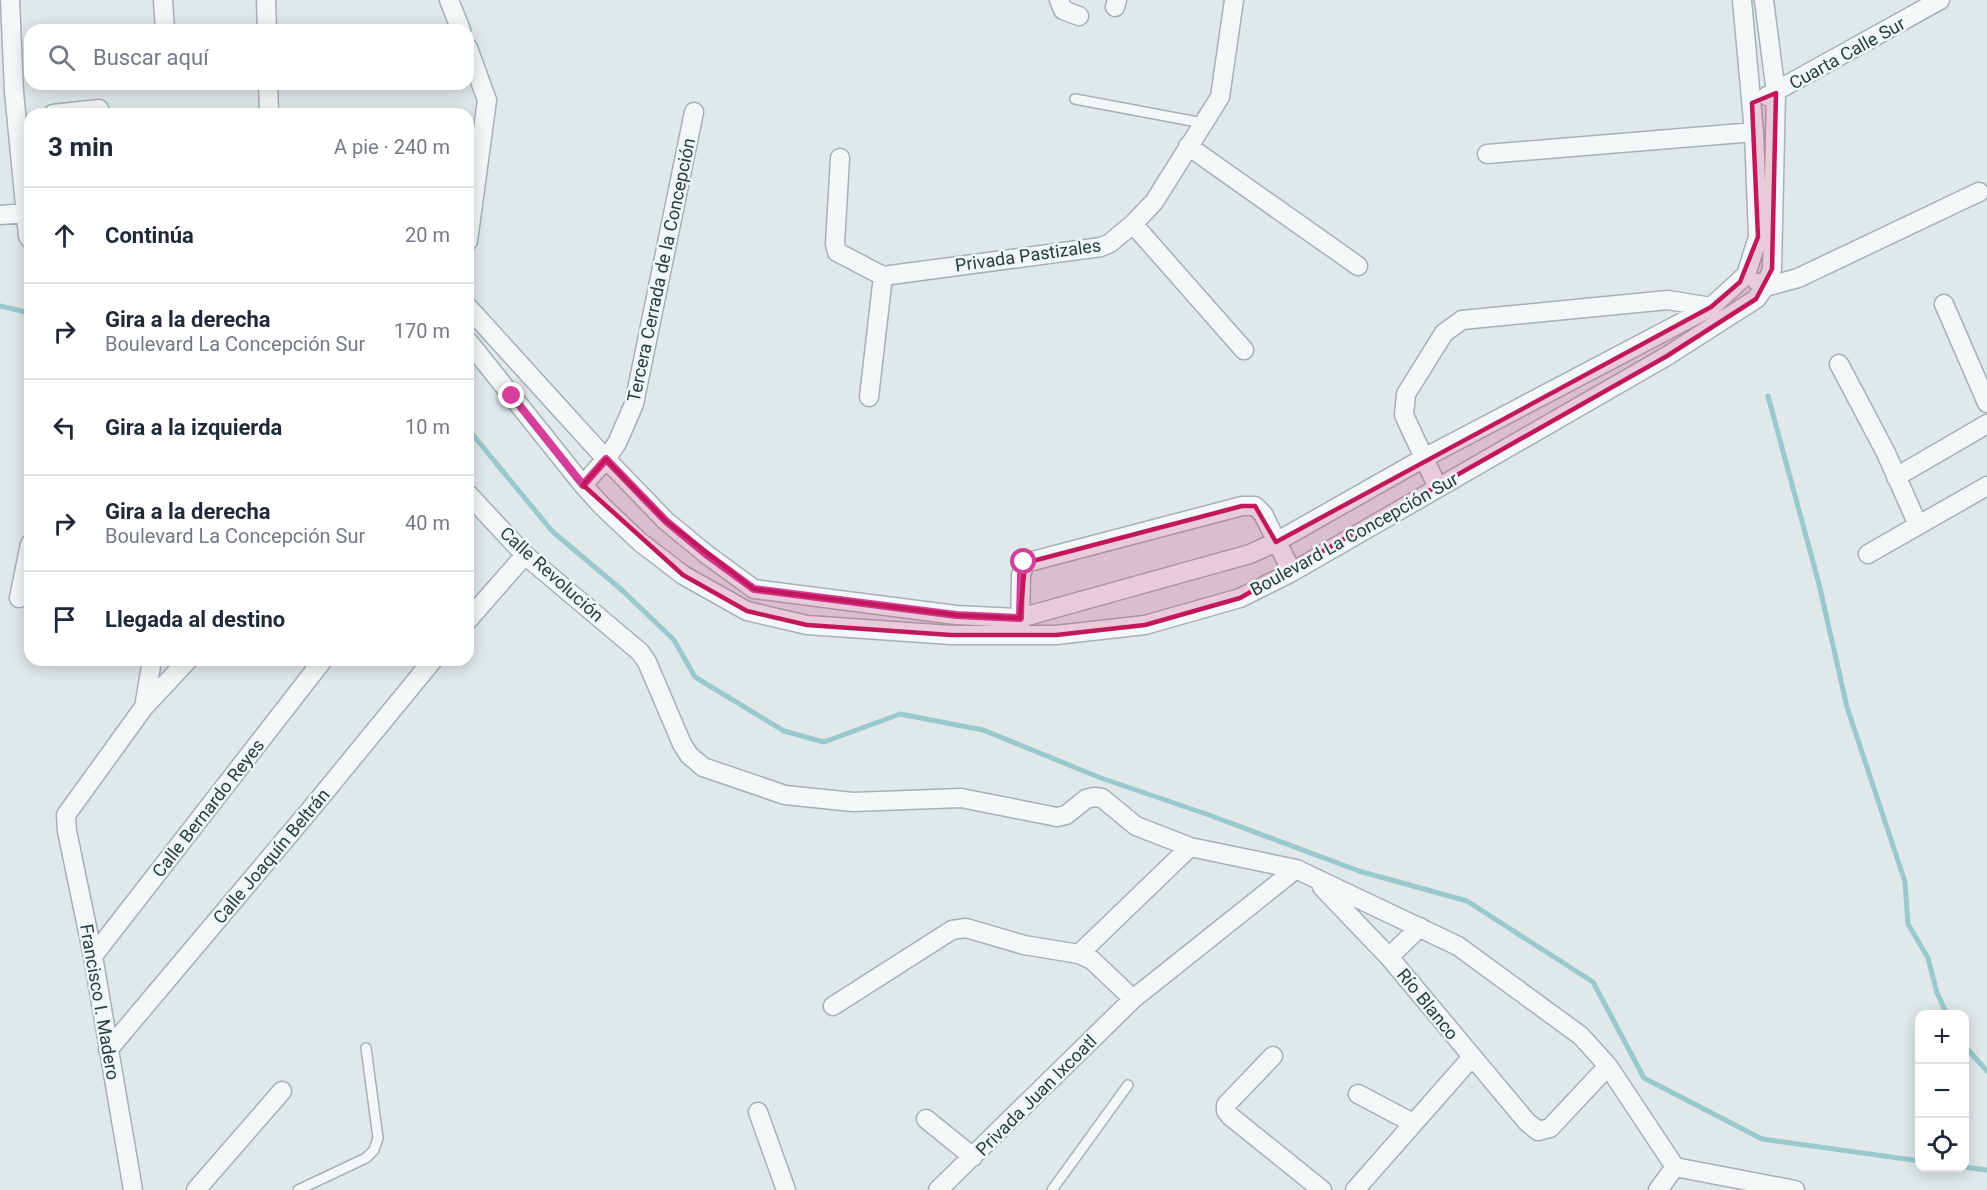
<!DOCTYPE html>
<html lang="es">
<meta charset="utf-8">
<style>
body{margin:0;font-family:Roboto,sans-serif;background:#f2f2f3;color:#1f2937}
.controls{position:absolute;right:18px;bottom:18px;display:grid;overflow:hidden;border-radius:12px;box-shadow:0 3px 15px #0003}
.controls button{width:54px;height:54px;display:grid;place-items:center;padding:0;border:0;border-bottom:2px solid #e0e1e3;background:#fff;color:#1f2937;font:30px sans-serif}
.stop{position:absolute;width:18px;height:18px;margin:-14px;border:4px solid #d53e9a;border-radius:50%;background:#fff}
.stop.end{background:#d53e9a;border-color:#fff;box-shadow:0 2px 6px #0008}
.list{margin:0;padding:0;list-style:none}
h2{display:flex;justify-content:space-between;align-items:center;height:78px;margin:0;padding:0 24px;font-size:26px}
h2 small{font-size:20px;font-weight:400;color:#747a83}
.list li{display:grid;grid-template-columns:39px 1fr auto;gap:18px;align-items:center;box-sizing:border-box;height:96px;padding:0 24px;border-top:2px solid #e0e1e3}
.list b{display:block;font-size:22px;white-space:nowrap}
.list p{margin:0;font-size:20px;white-space:nowrap;color:#747a83}
.list em{font-size:20px;font-style:normal;color:#747a83}
.icon{flex:none;width:33px;height:33px;fill:none;stroke:currentColor;stroke-width:2;stroke-linecap:round;stroke-linejoin:round}
.map{position:relative;flex:none;width:1987px;height:1190px;overflow:hidden}
.search{position:absolute;background:#fff;box-shadow:0 3px 15px #0003;left:24px;top:24px;width:450px;height:66px;display:flex;align-items:center;gap:15px;box-sizing:border-box;padding:0 21px;border-radius:18px;color:#747a83;font-size:22px}
.panel{position:absolute;background:#fff;box-shadow:0 3px 15px #0003;left:24px;top:108px;width:450px;height:558px;border-radius:18px}
.map>svg:first-child{display:block}
.lines{fill:none;stroke-linecap:round;stroke-linejoin:round}
.stream{stroke:#99c9cc;stroke-width:5}
.lane-casing{stroke:#a5b1b4;stroke-width:12}
.street-casing{stroke:#a5b1b4;stroke-width:21}
.lane{stroke:#f3f7f8;stroke-width:9}
.street{stroke:#f3f7f8;stroke-width:18}
.route{stroke:#d53e9a;stroke-width:8}
.marked{fill:#c2185b;fill-opacity:0.2;stroke:#c2185b;stroke-width:4.5;stroke-linejoin:round}
.labels{text-anchor:middle;dominant-baseline:central;stroke-width:5;stroke-linejoin:round;paint-order:stroke}
.street-label{font-size:18px;fill:#283d42;stroke:#f0f6f7}
</style>
<div class="map">
<svg width="1987" height="1190" viewBox="0 0 1987 1190">
<rect width="100%" height="100%" fill="#e0e8ea"/>
<g class="lines">
<path class="stream" d="M 0,306 L 30,313
M 1768,396 L 1819,584 L 1847,707 L 1905,882 L 1908,924 L 1928,958 L 1937,993 L 1947,1014
M 468,429 L 552,531 L 623,591 L 674,640 L 695,677 L 784,731 L 824,742 L 900,714 L 983,730 L 1101,778 L 1209,815 L 1359,871 L 1467,901 L 1593,982 L 1644,1078 L 1762,1139 L 1920,1161
M 1964,1045 L 1987,1071
M 1964,1167 L 1987,1170"/>
<g class="lane-casing">
<path id="lane" d="M 1075,99 L 1203,123
M 298,1190 L 366,1158 L 374,1150 L 378,1138 L 366,1048
M 1052,1190 L 1128,1085"/>
</g>
<g class="street-casing">
<path id="street" d="M 10,0 L 14,92 L 28,236 L 30,239
M 163,0 L 165,30
M 266,0 L 267,30
M 449,0 L 461,30
M 1059,0 L 1063,10 L 1079,16
M 1115,7 L 1117,0
M 468,48 L 487,100 L 468,241
M 268,84 L 269,114
M 1767,96 L 1940,0
M 53,114 L 99,109
M 1188,146 L 1358,266
M 1487,154 L 1754,132
M 840,158 L 835,244 L 837,252 L 883,276 L 1101,247 L 1110,243 L 1133,224 L 1154,202 L 1220,97 L 1234,0
M 0,215 L 26,213
M 1133,224 L 1244,350
M 1758,283 L 1765,287 L 1798,278 L 1979,192
M 1944,304 L 1987,403
M 468,307 L 606,459 L 666,521 L 706,554 L 754,589 L 956,615 L 1020,618 L 1250,554 L 1276,542 L 1424,458 L 1711,307 L 1746,275 L 1758,237 L 1754,132 L 1742,0
M 468,341 L 583,485 L 602,506 L 640,542 L 683,575 L 747,611 L 807,625 L 951,635 L 1056,635 L 1145,625 L 1240,598 L 1292,572 L 1667,356 L 1756,299 L 1765,287 L 1772,269 L 1776,93 L 1764,0
M 1839,364 L 1886,453 L 1918,525
M 869,397 L 883,276
M 1896,477 L 1987,424
M 583,485 L 606,459 L 617,443 L 634,404 L 694,112
M 1438,488 L 1404,415 L 1406,394 L 1444,333 L 1462,320 L 1668,300 L 1711,307
M 468,494 L 525,555 L 640,652 L 647,662 L 682,744 L 689,755 L 703,767 L 785,795 L 853,802 L 961,798 L 1057,817 L 1066,815 L 1086,799 L 1094,797 L 1102,798 L 1136,826 L 1190,847 L 1296,869 L 1458,946 L 1581,1036 L 1608,1066 L 1675,1167 L 1795,1190
M 1868,554 L 1987,486
M 19,598 L 30,544
M 468,620 L 525,555
M 1020,628 L 1021,575 L 1025,563 L 1242,506 L 1255,506 L 1263,514 L 1292,572
M 144,707 L 152,660
M 1322,887 L 1389,957 L 1527,1122 L 1538,1131 L 1550,1128 L 1608,1066
M 1079,954 L 1190,847
M 93,956 L 323,660
M 1389,957 L 1420,927
M 833,1006 L 952,930 L 966,928 L 1024,945 L 1079,954 L 1092,960 L 1133,999
M 108,1050 L 315,804 L 433,660
M 1273,1056 L 1226,1105 L 1226,1111 L 1230,1116 L 1322,1190
M 1358,1094 L 1413,1123
M 758,1112 L 786,1190
M 926,1119 L 973,1157
M 133,1190 L 93,956 L 67,831 L 66,815 L 144,707 L 188,660
M 196,1190 L 282,1091
M 938,1190 L 1133,999 L 1296,869
M 1355,1190 L 1472,1057
M 1658,1190 L 1675,1167"/>
</g>
<use href="#lane" class="lane"/>
<use href="#street" class="street"/>
</g>
<g class="lines">
<path class="route" d="M 512,396 L 583,485 L 606,459 L 666,521 L 706,554 L 754,589 L 956,615 L 1020,618 L 1021,575 L 1024,562"/>
</g>
<path class="marked" d="M 1776,93 L 1772,269 L 1756,299 L 1667,356 L 1240,598 L 1145,625 L 1056,635 L 951,635 L 807,625 L 747,611 L 683,575 L 583,485 L 606,459 L 666,521 L 754,589 L 956,615 L 1020,618 L 1025,563 L 1242,506 L 1255,506 L 1276,542 L 1711,307 L 1740,282 L 1758,237 L 1752,103 Z"/>
<g class="labels">
<g class="street-label">
<text transform="translate(1847 53) rotate(-29)">Cuarta Calle Sur</text>
<text transform="translate(1028 255) rotate(-8)">Privada Pastizales</text>
<text transform="translate(661 270) rotate(-78)">Tercera Cerrada de la Concepción</text>
<text transform="translate(1354 534) rotate(-29)">Boulevard La Concepción Sur</text>
<text transform="translate(552 574) rotate(42)">Calle Revolución</text>
<text transform="translate(208 808) rotate(-52)">Calle Bernardo Reyes</text>
<text transform="translate(271 856) rotate(-50)">Calle Joaquín Beltrán</text>
<text transform="translate(100 1002) rotate(80)">Francisco I. Madero</text>
<text transform="translate(1428 1004) rotate(51)">Río Blanco</text>
<text transform="translate(1036 1095) rotate(-45)">Privada Juan Ixcoatl</text>
</g>
</g>
</svg>
<div class="controls">
<button>+</button>
<button>−</button>
<button><svg class="icon" aria-label="locate" viewBox="0 0 24 24"><circle cx="12" cy="12" r="6"/><path d="M12 2v4M12 18v4M2 12h4M18 12h4"/></svg></button>
</div>
<div class="stop" style="left:1024px;top:562px"></div>
<div class="stop end" style="left:512px;top:396px"></div>
<div class="search"><svg class="icon" aria-label="search" viewBox="0 0 24 24"><circle cx="10" cy="10" r="6"/><path d="M15 15l6 6"/></svg>Buscar aquí</div>
<section class="panel">
<h2>3 min<small>A pie · 240 m</small></h2>
<ul class="list">
<li><svg class="icon" aria-label="ahead" viewBox="0 0 24 24"><path d="M12 20V5M6 11l6-6 6 6"/></svg><div><b>Continúa</b></div><em>20 m</em></li>
<li><svg class="icon" aria-label="right" viewBox="0 0 24 24"><path d="M7 20v-9h11M14 6l5 5-5 5"/></svg><div><b>Gira a la derecha</b><p>Boulevard La Concepción Sur</p></div><em>170 m</em></li>
<li><svg class="icon" aria-label="left" viewBox="0 0 24 24"><path d="M17 20v-9H6M10 6l-5 5 5 5"/></svg><div><b>Gira a la izquierda</b></div><em>10 m</em></li>
<li><svg class="icon" aria-label="right" viewBox="0 0 24 24"><path d="M7 20v-9h11M14 6l5 5-5 5"/></svg><div><b>Gira a la derecha</b><p>Boulevard La Concepción Sur</p></div><em>40 m</em></li>
<li><svg class="icon" aria-label="arrive" viewBox="0 0 24 24"><path d="M6 21V4h12l-3 4 3 4H6"/></svg><div><b>Llegada al destino</b></div></li>
</ul>
</section>
</div>
